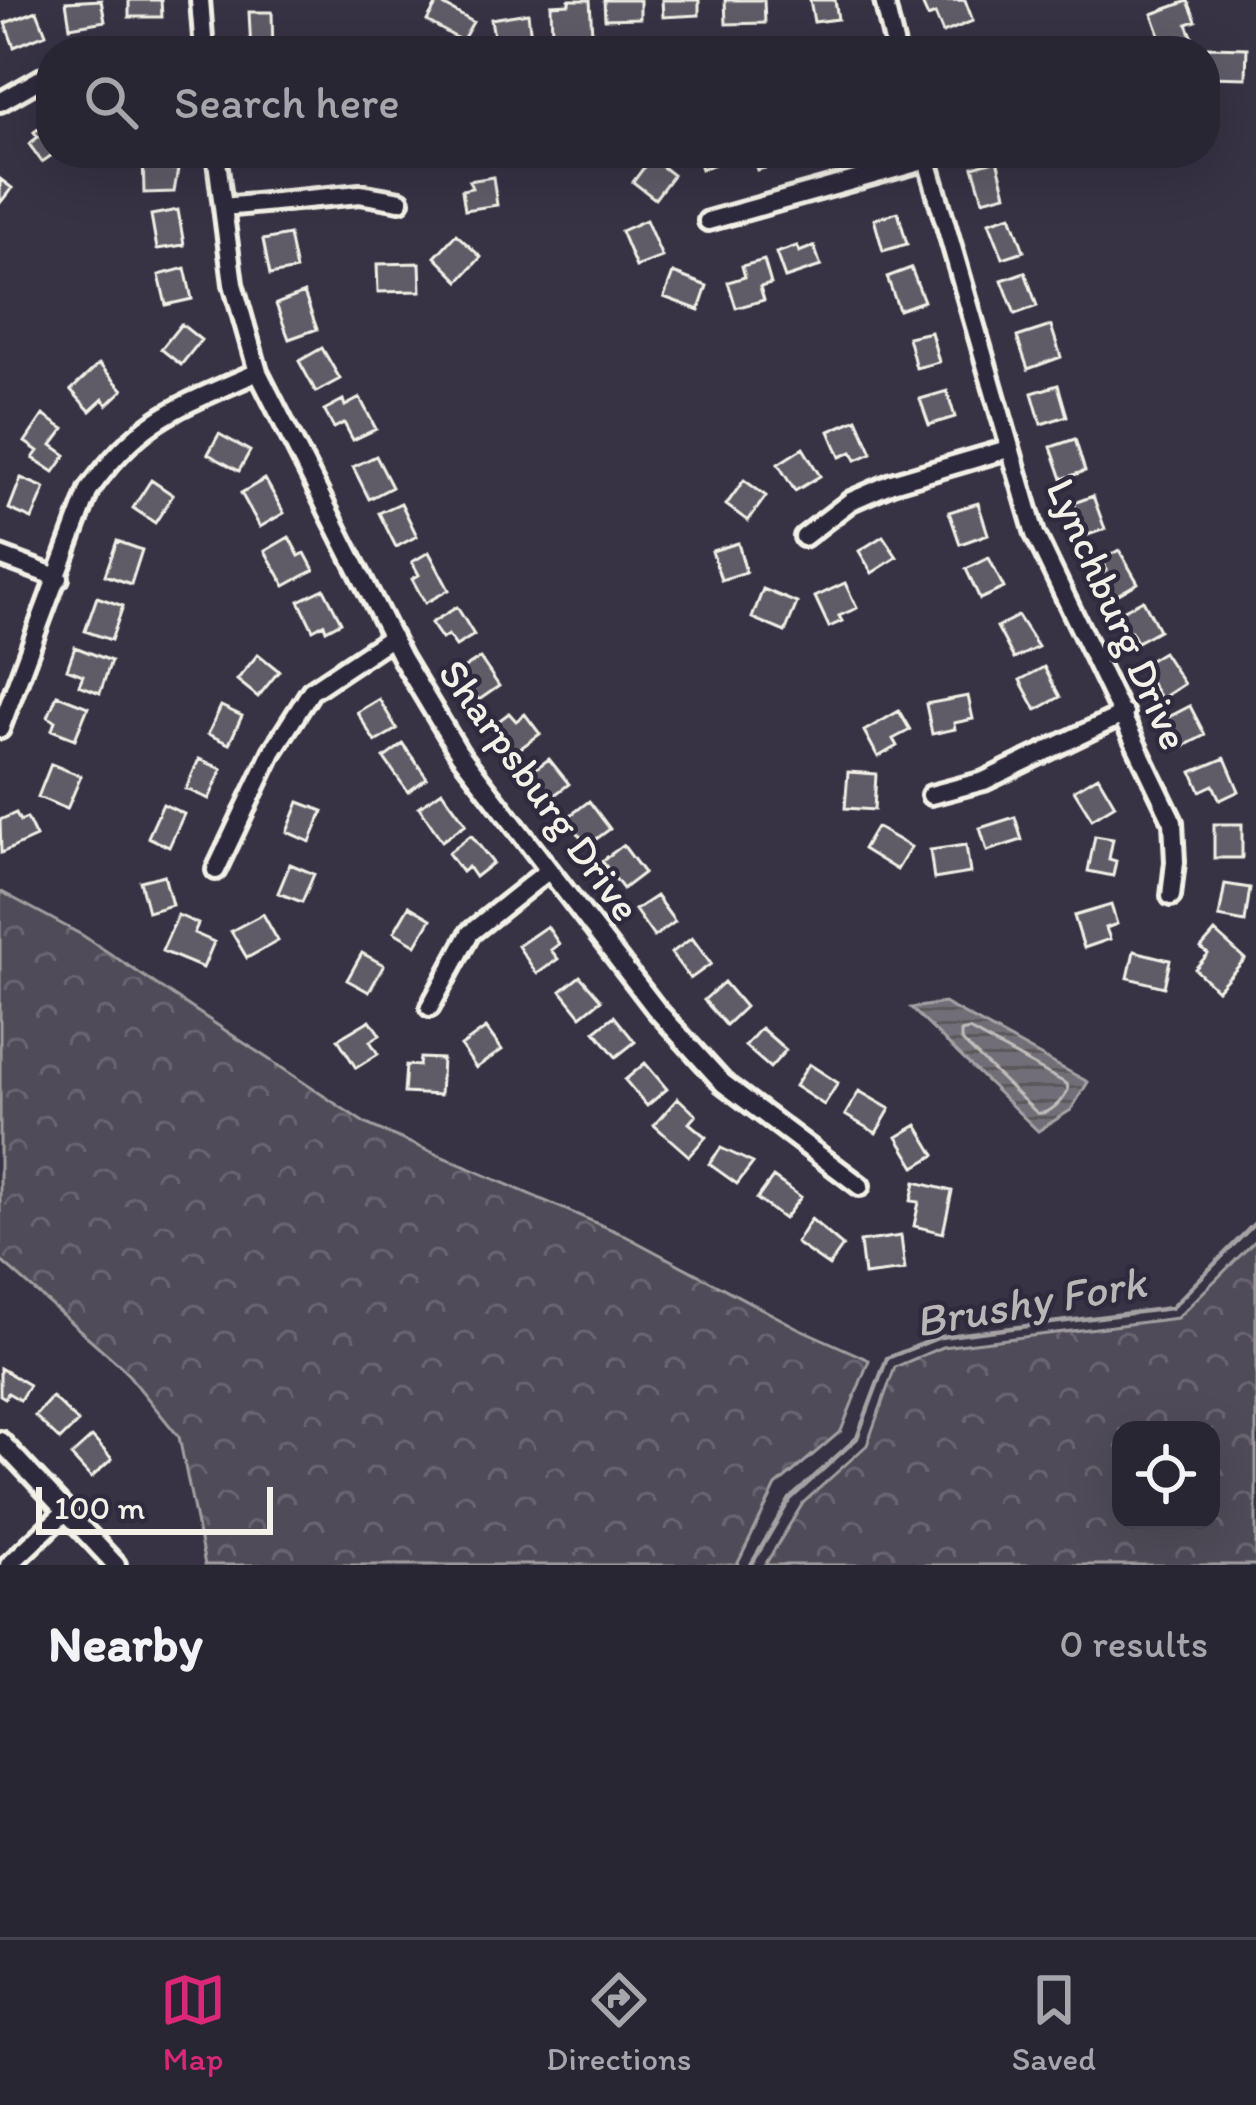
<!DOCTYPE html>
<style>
body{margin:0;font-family:Itim,sans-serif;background:#312e3b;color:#f1f3f6}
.controls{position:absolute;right:36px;bottom:36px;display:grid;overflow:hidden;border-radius:24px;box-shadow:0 12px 48px #0002}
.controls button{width:108px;height:108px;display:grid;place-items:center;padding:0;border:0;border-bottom:3px solid #45434e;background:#292633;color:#f1f3f6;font:60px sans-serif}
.scale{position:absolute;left:36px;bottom:30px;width:237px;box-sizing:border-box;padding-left:12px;border:6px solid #f4f1e8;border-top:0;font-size:33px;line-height:42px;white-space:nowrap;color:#f4f1e8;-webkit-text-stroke:9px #2f2a3d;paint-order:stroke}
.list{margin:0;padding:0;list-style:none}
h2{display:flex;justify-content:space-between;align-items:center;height:156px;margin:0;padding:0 48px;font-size:51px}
h2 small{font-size:39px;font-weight:400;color:#a5a5ac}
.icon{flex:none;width:66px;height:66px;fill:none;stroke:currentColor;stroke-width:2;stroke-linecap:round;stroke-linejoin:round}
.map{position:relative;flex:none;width:1256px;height:1565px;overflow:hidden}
.search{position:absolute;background:#292633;box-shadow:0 12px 48px #0002;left:36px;right:36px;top:36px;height:132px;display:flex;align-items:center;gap:30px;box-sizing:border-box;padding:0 42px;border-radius:48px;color:#a5a5ac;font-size:45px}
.sheet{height:372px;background:#292633}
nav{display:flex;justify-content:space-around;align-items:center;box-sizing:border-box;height:168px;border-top:3px solid #45434e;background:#292633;font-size:33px;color:#a5a5ac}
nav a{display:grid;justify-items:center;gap:6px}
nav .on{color:#db2777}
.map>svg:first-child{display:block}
.forest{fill:url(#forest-crowns);stroke:#a29ea0;stroke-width:3;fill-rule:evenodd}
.water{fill:url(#water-rules);stroke:#a6a2a4;stroke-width:3}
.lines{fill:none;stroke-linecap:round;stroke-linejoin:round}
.shore{stroke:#c0bdbb;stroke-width:3}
.stream{stroke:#a6a2a4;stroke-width:4.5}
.building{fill:#5f5c67;stroke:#f4f1e8;stroke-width:3}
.minor-casing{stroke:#f4f1e8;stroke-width:26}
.minor{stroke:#2f2a3d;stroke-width:16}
.labels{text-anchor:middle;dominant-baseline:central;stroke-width:9;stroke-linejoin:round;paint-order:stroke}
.street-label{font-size:42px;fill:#f4f1e8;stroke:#2f2a3d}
.water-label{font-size:45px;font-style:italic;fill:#bab6b5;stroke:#2f2a3d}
</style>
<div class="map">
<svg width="1256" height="1565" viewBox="0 0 1256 1565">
<defs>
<pattern id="forest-crowns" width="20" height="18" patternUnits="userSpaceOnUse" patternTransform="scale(3)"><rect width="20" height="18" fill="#504b59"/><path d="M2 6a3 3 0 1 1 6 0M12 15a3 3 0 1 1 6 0" fill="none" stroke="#6a6571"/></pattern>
<pattern id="water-rules" width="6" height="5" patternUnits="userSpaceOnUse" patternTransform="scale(3)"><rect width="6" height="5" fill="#726e77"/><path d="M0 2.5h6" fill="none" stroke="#5b595c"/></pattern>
</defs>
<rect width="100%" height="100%" fill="#373244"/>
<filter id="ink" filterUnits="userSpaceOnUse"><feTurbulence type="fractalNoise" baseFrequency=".00833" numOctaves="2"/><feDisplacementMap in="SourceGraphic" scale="24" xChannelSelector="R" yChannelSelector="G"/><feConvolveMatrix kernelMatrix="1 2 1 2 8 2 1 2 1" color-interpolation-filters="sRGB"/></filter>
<g filter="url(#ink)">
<path class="forest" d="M 0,891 L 82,935 L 366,1124 L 620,1233 L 798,1328 L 869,1360 L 841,1431 L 776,1486 L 737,1565 L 205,1565 L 179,1437 L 123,1368 L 0,1260 Z
M 1256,1240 L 1256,1565 L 765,1565 L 803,1503 L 867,1445 L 895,1367 L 942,1347 L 1177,1318 ZM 1121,1430 L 1211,1430 L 1211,1520 L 1121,1520 Z"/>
<path class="water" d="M 944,1003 L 1088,1082 L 1071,1110 L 1038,1131 L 911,1008 Z"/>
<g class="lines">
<path class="shore" d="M 969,1030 L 1067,1084 L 1068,1090 C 1062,1101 1050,1115 1037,1113 L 961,1040 L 961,1032 Z"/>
<path class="stream" d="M 751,1565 L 790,1499 L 857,1438 L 887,1358 L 940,1337 L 1171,1308 L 1256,1222"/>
</g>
<path class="building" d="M 101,0 L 105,21 L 70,27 L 66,2 Z
M 129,0 L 161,0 L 162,17 L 129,17 Z
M 569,0 L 590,0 L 592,34 L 552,36 L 551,5 L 569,4 Z
M 604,0 L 640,0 L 640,18 L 605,19 Z
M 662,0 L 699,0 L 699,15 L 663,17 Z
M 725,0 L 764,0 L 765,23 L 726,24 Z
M 810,0 L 835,0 L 838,19 L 814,22 Z
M 965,0 L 973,21 L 943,33 L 935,14 L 928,17 L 921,1 Z
M 1188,1 L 1196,21 L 1187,24 L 1192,36 L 1164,47 L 1152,14 Z
M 438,2 L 473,22 L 462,41 L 427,21 Z
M 37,11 L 46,34 L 14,47 L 5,23 Z
M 249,12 L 272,12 L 273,51 L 251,51 Z
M 528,13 L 531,38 L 495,43 L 491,19 Z
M 1208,47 L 1247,48 L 1246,78 L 1207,77 Z
M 48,122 L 51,153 L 55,153 L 42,162 L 29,144 L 38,137 L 34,132 Z
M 143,153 L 171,153 L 171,169 L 178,169 L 174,192 L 144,193 Z
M 257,153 L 286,153 L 286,159 L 257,161 Z
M 696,153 L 730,153 L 732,158 L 701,169 Z
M 753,153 L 788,153 L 790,162 L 757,170 Z
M 651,158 L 673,175 L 655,199 L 633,182 Z
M 997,160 L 1006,194 L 983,200 L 973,167 Z
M 493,177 L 497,205 L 465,210 L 462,190 L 472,188 L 469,181 Z
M 0,179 L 12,188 L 0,203 Z
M 178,210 L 184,245 L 157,249 L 151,215 Z
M 898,212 L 907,244 L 883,251 L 874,219 Z
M 1011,215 L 1024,251 L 1003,258 L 989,222 Z
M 646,220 L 662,257 L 636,267 L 621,231 Z
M 456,234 L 481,257 L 459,281 L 435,257 Z
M 289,235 L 296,270 L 270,275 L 263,240 Z
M 797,246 L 799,252 L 814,246 L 821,266 L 785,278 L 776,253 Z
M 764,260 L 771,284 L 760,287 L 764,300 L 736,308 L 728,282 L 745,277 L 742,266 Z
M 420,263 L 421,291 L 378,292 L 377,264 Z
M 185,268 L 192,299 L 166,305 L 159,275 Z
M 911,268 L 924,301 L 899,310 L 887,277 Z
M 1025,272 L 1037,306 L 1015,314 L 1002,280 Z
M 673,273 L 707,286 L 699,310 L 664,297 Z
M 304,293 L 317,329 L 289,339 L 276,304 Z
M 181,324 L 201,340 L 181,365 L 161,349 Z
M 1051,326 L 1061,357 L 1028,369 L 1017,337 Z
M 931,332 L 939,362 L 916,368 L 908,337 Z
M 322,348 L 340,379 L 316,392 L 299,361 Z
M 99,364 L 123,390 L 107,405 L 103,399 L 90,411 L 71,390 Z
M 1058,385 L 1067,416 L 1041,424 L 1032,393 Z
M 947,391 L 955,417 L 929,425 L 920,399 Z
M 360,398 L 376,429 L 353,440 L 344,423 L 334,428 L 324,410 L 343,400 L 345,406 Z
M 43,415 L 64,429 L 52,445 L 66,455 L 54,472 L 33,458 L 38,451 L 25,442 Z
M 857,419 L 872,453 L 856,460 L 852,452 L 840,457 L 829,431 Z
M 219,434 L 250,451 L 239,471 L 208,454 Z
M 1075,439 L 1085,471 L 1062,479 L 1051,447 Z
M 803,448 L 820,476 L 795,491 L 778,464 Z
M 376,456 L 392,487 L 369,499 L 353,467 Z
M 21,478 L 45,488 L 32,519 L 9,509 Z
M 265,479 L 284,513 L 260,527 L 241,493 Z
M 151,480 L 173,495 L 155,523 L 133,508 Z
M 744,480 L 766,496 L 748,521 L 726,505 Z
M 1093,496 L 1105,529 L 1079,538 L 1072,518 L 1079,516 L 1074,503 Z
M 401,503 L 417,536 L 396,547 L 379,513 Z
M 978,503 L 988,534 L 960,544 L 949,512 Z
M 883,536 L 897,557 L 872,573 L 859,551 Z
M 289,537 L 299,556 L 305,553 L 314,570 L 285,586 L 265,551 Z
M 117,541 L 142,550 L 131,584 L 105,575 Z
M 738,543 L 746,572 L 721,580 L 712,551 Z
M 1119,550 L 1138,583 L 1110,599 L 1097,577 L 1107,570 L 1101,560 Z
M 429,552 L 449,590 L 425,603 L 412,579 L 419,575 L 412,562 Z
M 989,558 L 1004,588 L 980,599 L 966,569 Z
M 845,583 L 857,608 L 839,616 L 842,621 L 829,627 L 815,597 Z
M 324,589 L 341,622 L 326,630 L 324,624 L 313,630 L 299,601 Z
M 763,589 L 797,603 L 785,632 L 752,618 Z
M 97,597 L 123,606 L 111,640 L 85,631 Z
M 1143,600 L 1159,630 L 1137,642 L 1131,631 L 1123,634 L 1113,616 Z
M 457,607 L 474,635 L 456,646 L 448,635 L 442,639 L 431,623 Z
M 1018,616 L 1038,647 L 1014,659 L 997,627 Z
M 75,647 L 111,661 L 100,693 L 79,685 L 83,675 L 67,669 Z
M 1163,652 L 1184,684 L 1161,699 L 1140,666 Z
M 258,654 L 279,671 L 258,697 L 237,680 Z
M 480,658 L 499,686 L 479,700 L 460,671 Z
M 1044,667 L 1060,697 L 1036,710 L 1020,680 Z
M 57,695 L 88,707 L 75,739 L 52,730 L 55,721 L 48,717 Z
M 968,696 L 973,719 L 954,723 L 955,729 L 932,734 L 926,704 Z
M 379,699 L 397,729 L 375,742 L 357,712 Z
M 221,706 L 242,716 L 229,744 L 208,734 Z
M 1190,706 L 1205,735 L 1180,748 L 1165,719 Z
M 899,711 L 910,730 L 893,739 L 897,746 L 878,757 L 864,731 Z
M 509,713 L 516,721 L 525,714 L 540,734 L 514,753 L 493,725 Z
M 403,744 L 427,778 L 408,792 L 384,758 Z
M 1225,758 L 1239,791 L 1220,800 L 1213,785 L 1200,791 L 1192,772 Z
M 199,759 L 222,769 L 209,799 L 186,789 Z
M 549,759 L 569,784 L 548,800 L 528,774 Z
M 51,764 L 81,776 L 67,809 L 38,797 Z
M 848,772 L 876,774 L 874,810 L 845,808 Z
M 1098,776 L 1115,805 L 1092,819 L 1074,790 Z
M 442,791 L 466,824 L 442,841 L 419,807 Z
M 589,801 L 610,829 L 587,846 L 567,818 Z
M 299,802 L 323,811 L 310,842 L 287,832 Z
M 163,804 L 184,814 L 169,847 L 148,837 Z
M 16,813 L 20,821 L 27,818 L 36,837 L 1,853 L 0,820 Z
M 1015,817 L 1022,840 L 987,851 L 980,828 Z
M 1214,824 L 1242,824 L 1242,858 L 1214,858 Z
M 876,827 L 911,847 L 897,870 L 863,849 Z
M 471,835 L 493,863 L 475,877 L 468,867 L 462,872 L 448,853 Z
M 1095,836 L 1113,839 L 1109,859 L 1116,861 L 1113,876 L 1088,871 Z
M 623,845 L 644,873 L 623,889 L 602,861 Z
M 966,845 L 970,873 L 934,879 L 930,850 Z
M 290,864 L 314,874 L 302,902 L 278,893 Z
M 164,875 L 172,905 L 148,912 L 140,881 Z
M 1225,884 L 1250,888 L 1245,922 L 1219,917 Z
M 656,896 L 675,922 L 654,937 L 635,910 Z
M 1111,905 L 1117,924 L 1106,928 L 1110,939 L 1084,948 L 1074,916 Z
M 409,906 L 431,919 L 416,945 L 394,932 Z
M 263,914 L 278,941 L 247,958 L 231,931 Z
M 178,915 L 198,924 L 194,933 L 214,942 L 203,968 L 162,951 Z
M 547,926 L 559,944 L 551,950 L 558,959 L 537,974 L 518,946 Z
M 1215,932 L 1245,959 L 1217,990 L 1195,969 L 1208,954 L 1201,948 Z
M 692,938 L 711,964 L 690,979 L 671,953 Z
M 1134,951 L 1170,960 L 1164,987 L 1128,978 Z
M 362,953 L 384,965 L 369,992 L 347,980 Z
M 580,976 L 601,1000 L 581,1016 L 561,991 Z
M 724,982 L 745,1007 L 726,1025 L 704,1000 Z
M 614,1016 L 635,1042 L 616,1057 L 595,1031 Z
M 370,1020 L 380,1035 L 370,1041 L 378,1054 L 356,1068 L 338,1039 Z
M 486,1028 L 502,1050 L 476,1068 L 461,1046 Z
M 761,1028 L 786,1050 L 770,1068 L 745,1046 Z
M 420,1058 L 442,1059 L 440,1095 L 404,1093 L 406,1065 L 419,1066 Z
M 645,1063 L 667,1089 L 647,1106 L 625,1080 Z
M 809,1064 L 838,1083 L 824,1105 L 795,1086 Z
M 859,1091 L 890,1109 L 876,1133 L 845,1115 Z
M 678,1098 L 696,1115 L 689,1123 L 706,1137 L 689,1156 L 654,1125 Z
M 917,1125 L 935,1155 L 915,1167 L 897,1137 Z
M 721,1148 L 753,1163 L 737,1184 L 709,1164 Z
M 773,1177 L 801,1197 L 784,1219 L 757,1199 Z
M 915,1182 L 952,1191 L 943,1233 L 914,1226 L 919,1202 L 911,1201 Z
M 811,1219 L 843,1246 L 829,1266 L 796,1243 Z
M 901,1236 L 905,1270 L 864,1275 L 860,1242 Z
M 0,1368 L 29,1385 L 20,1400 L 8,1393 L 5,1398 L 0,1395 Z
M 52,1397 L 78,1422 L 60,1440 L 35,1416 Z
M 92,1437 L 112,1459 L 91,1478 L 71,1456 Z"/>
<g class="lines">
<g class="minor-casing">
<path id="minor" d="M 200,0 L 204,51
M 884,0 L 896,51
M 0,102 L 51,73
M 216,153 L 233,284 L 258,372 L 402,658 L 459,753 L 656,1009 L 723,1083 L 860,1186
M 925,153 L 1035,534 L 1173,822 L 1175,862 L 1171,896
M 223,207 L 360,194 L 400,201
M 708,221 L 927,160
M 804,537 L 851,501 L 892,483 L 1008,449
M 0,556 L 59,578
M 0,729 L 89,490 C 141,417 179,407 258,372
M 931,795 L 984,781 L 1124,714
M 216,870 L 272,752 L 311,691 L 392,637
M 430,1007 L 470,933 L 549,870
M 0,1441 L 116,1565
M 9,1565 L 65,1512"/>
</g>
<use href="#minor" class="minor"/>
</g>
</g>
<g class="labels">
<g class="street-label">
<text transform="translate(1118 614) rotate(66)">Lynchburg Drive</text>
<text transform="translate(540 790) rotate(54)">Sharpsburg Drive</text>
</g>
<g class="water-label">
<text transform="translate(1030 1301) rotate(-10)">Brushy Fork</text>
</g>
</g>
</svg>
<div class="controls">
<button><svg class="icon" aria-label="locate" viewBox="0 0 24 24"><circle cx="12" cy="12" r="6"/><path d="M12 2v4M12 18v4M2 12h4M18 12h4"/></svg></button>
</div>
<div class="scale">100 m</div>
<div class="search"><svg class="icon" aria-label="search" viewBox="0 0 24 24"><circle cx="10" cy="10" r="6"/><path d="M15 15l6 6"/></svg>Search here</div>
</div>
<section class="sheet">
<h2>Nearby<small>0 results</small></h2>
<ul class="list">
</ul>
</section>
<nav>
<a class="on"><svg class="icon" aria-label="map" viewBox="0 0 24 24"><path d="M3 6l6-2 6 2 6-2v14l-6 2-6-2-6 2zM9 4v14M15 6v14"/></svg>Map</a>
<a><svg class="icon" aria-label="directions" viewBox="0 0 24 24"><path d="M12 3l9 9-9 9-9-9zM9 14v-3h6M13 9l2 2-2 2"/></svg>Directions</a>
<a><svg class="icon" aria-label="saved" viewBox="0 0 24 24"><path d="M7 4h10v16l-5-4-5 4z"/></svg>Saved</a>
</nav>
